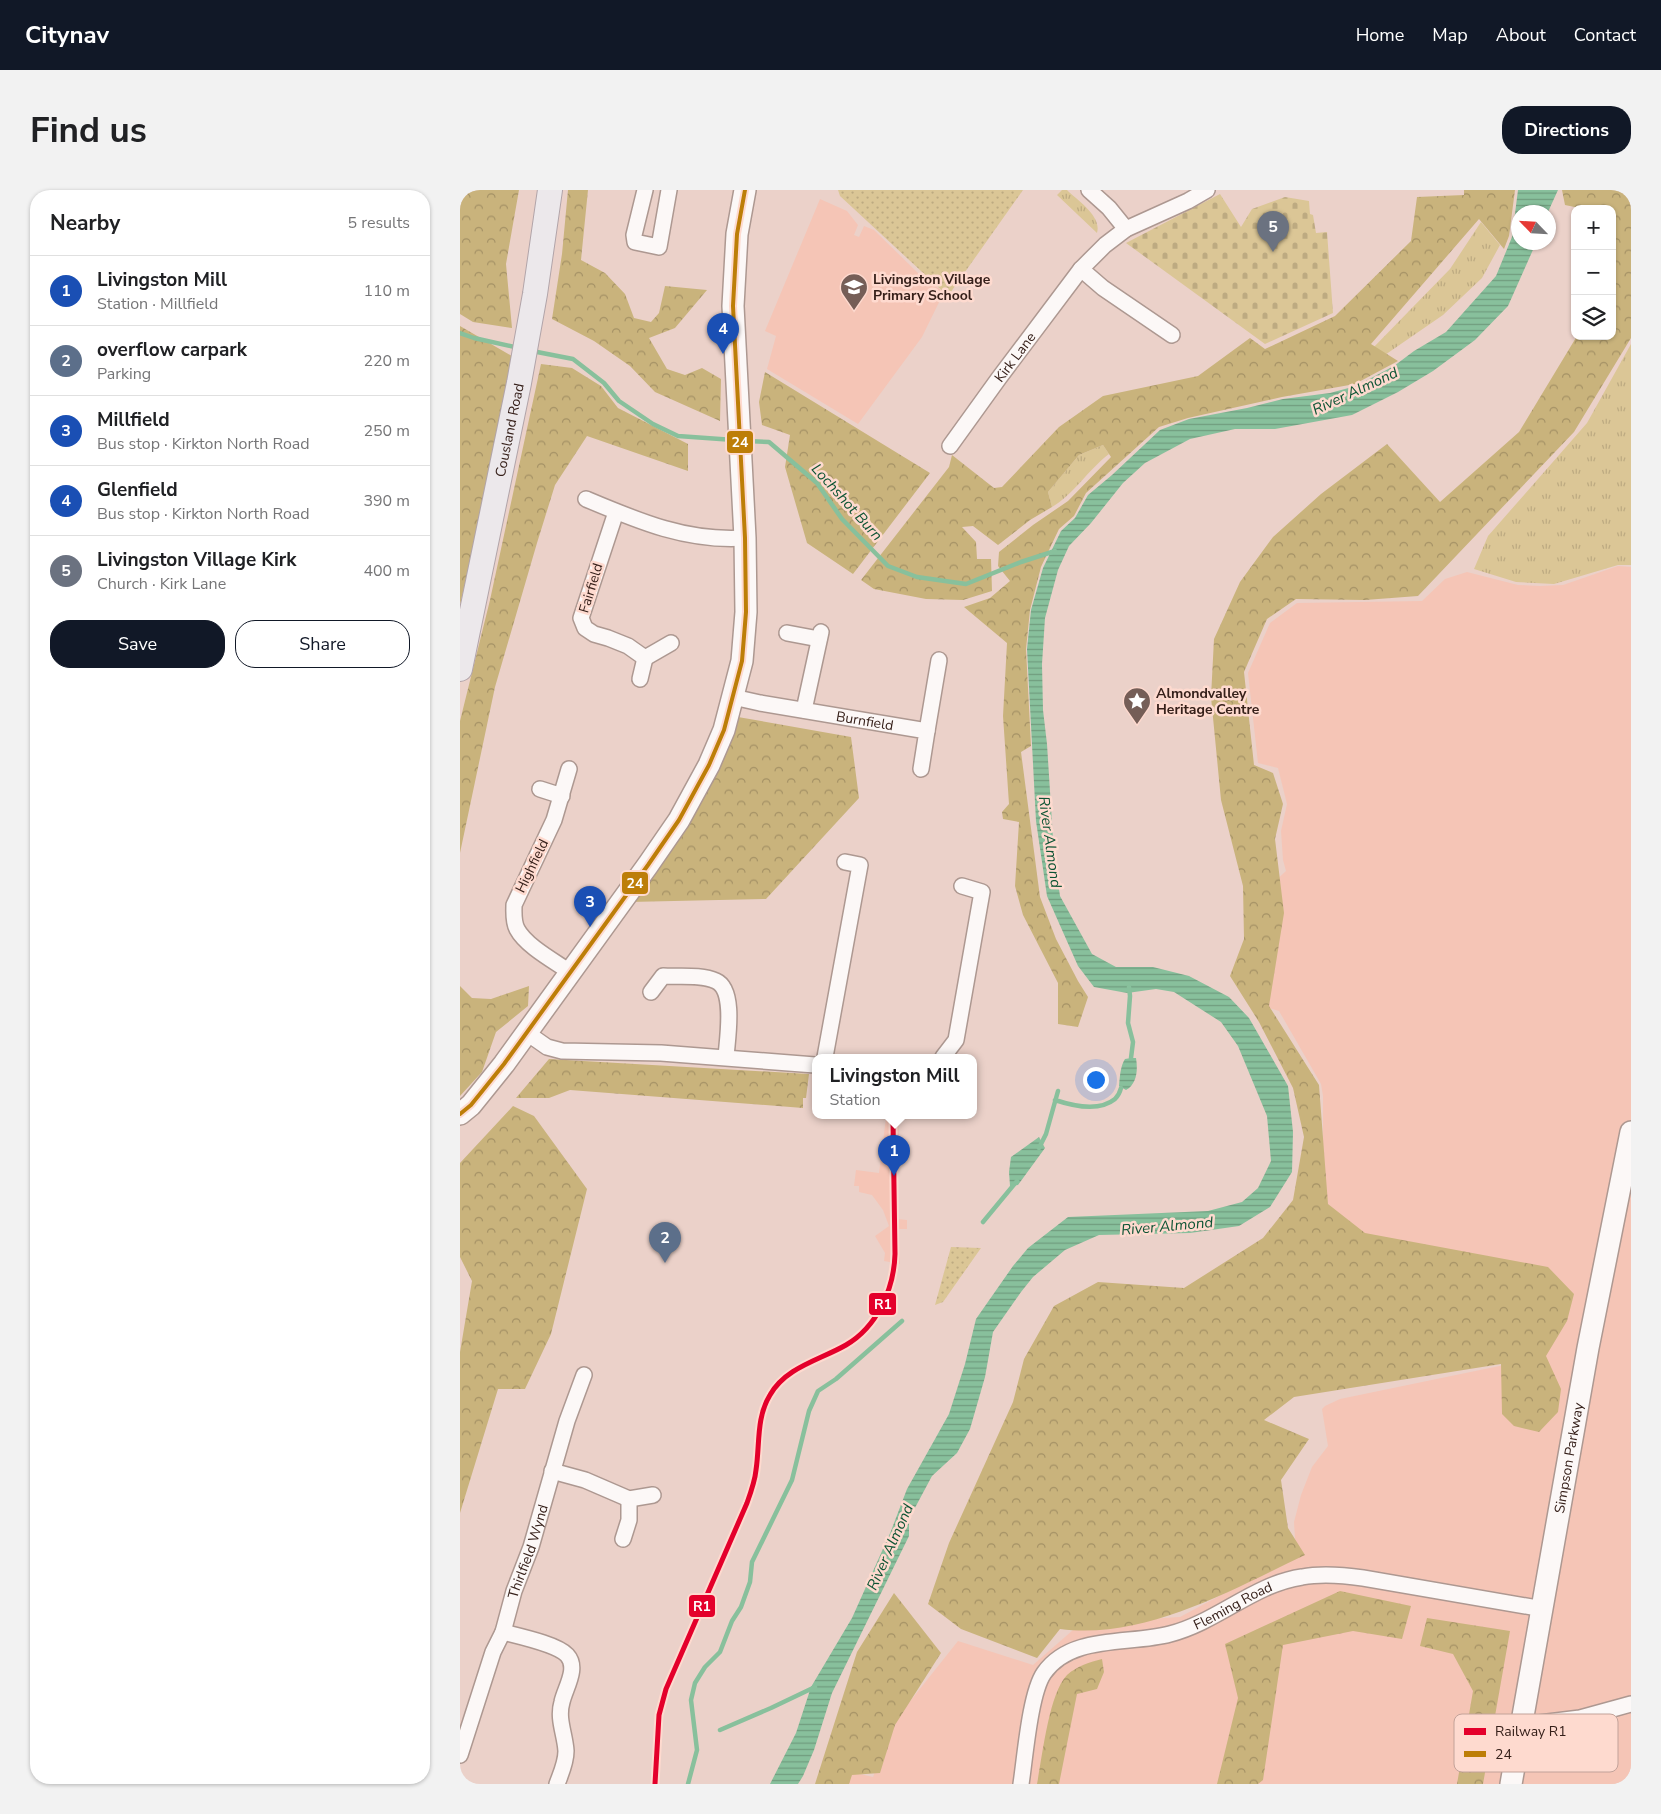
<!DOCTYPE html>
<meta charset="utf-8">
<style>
body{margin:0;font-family:"Nunito Sans",sans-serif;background:#f2f2f2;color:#202124}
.controls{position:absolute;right:15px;top:15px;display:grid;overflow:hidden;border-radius:10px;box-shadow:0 1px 4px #0004}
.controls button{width:45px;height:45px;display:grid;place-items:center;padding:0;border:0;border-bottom:1px solid #e0e0e0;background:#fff;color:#202124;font:25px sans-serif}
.compass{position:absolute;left:1051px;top:15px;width:45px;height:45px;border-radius:50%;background:#fff;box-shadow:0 1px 4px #0004;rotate:295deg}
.you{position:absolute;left:635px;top:889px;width:18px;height:18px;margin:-12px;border:4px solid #fff;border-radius:50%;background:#1a73e8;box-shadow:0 0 0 8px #1a73e833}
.badge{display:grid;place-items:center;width:32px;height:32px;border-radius:50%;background:#111827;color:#fff;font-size:16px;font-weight:700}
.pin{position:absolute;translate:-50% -41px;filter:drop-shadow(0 1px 2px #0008)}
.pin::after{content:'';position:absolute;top:26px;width:18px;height:15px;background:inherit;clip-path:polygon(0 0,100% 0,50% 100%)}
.popup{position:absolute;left:352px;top:864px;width:165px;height:65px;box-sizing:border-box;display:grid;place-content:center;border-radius:10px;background:#fff;filter:drop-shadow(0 1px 4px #0005);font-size:16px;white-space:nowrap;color:#757577}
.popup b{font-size:19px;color:#202124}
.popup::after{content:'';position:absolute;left:50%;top:100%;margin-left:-10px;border:10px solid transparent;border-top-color:#fff}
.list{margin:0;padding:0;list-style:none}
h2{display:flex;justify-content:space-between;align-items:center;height:65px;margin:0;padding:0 20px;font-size:21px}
h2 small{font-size:16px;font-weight:400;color:#757577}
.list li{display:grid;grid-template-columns:32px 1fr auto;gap:15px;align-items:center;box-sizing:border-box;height:70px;padding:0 20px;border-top:1px solid #e0e0e0}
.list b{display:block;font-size:19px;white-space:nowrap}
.list p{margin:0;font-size:16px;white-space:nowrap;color:#757577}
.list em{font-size:16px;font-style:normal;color:#757577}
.actions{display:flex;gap:10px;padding:15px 20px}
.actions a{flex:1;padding:11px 0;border:1px solid #111827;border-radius:20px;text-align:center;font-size:18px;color:#111827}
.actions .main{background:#111827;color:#fff}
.icon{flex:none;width:28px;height:28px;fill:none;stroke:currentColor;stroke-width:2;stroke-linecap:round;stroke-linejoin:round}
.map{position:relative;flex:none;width:1171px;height:1594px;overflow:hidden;border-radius:20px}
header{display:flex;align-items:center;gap:30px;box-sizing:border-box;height:70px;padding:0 25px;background:#111827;color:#fff}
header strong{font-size:24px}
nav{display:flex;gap:28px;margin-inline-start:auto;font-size:18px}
.intro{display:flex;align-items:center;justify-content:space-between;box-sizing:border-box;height:120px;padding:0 30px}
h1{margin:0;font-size:35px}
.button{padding:12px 22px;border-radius:20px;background:#111827;color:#fff;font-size:18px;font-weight:700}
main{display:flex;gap:30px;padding:0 30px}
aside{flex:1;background:#fff;border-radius:20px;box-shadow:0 1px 4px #0004}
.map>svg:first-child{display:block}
.built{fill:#f5c5b6}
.grass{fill:url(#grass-tufts)}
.forest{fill:url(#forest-crowns)}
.cemetery{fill:url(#cemetery-stones)}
.park{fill:url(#park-dots)}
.water{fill:url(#water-rules)}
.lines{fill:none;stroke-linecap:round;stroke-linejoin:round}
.stream{stroke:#88c09c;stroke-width:4.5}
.street-casing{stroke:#ad9891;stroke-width:18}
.secondary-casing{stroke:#ad9891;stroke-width:24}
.primary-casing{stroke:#b1a4a9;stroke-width:26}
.street{stroke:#fcf8f7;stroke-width:15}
.secondary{stroke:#fcf8f7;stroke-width:21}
.primary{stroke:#ece8eb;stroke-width:24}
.bus-1-casing{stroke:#fedacf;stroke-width:8}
.bus-1{stroke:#bd7e08;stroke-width:4}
.rail-1-casing{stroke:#fedacf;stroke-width:9}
.rail-1{stroke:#e4002b;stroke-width:5}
.labels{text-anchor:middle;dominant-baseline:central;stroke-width:5;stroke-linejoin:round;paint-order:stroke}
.poi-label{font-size:14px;font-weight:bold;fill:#36201a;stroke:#fedacf;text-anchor:start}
.street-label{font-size:14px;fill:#36201a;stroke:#fedacf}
.water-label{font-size:15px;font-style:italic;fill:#0d5434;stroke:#fedacf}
.key{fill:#fedacf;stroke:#c2a299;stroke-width:1}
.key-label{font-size:14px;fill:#36201a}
.line-badge{stroke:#fedacf;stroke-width:2}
.badge-label{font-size:14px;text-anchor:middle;font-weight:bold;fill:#fff}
</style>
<header>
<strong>Citynav</strong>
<nav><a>Home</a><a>Map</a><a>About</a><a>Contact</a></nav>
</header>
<div class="intro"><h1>Find us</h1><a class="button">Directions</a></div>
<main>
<aside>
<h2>Nearby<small>5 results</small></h2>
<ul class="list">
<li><span class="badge" style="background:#1a4fb4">1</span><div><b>Livingston Mill</b><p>Station · Millfield</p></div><em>110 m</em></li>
<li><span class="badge" style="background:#5c6f8a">2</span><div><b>overflow carpark</b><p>Parking</p></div><em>220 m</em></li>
<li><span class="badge" style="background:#1a4fb4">3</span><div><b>Millfield</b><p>Bus stop · Kirkton North Road</p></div><em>250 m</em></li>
<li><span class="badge" style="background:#1a4fb4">4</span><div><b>Glenfield</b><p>Bus stop · Kirkton North Road</p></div><em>390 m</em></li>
<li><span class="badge" style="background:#6b7280">5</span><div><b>Livingston Village Kirk</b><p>Church · Kirk Lane</p></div><em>400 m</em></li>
</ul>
<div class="actions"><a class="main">Save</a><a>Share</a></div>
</aside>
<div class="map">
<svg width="1171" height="1594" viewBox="0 0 1171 1594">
<defs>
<pattern id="grass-tufts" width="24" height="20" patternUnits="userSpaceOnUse" patternTransform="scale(1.25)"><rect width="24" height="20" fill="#dbc696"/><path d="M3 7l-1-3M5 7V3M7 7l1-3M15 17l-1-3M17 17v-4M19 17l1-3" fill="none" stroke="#bdaa81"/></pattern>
<pattern id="forest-crowns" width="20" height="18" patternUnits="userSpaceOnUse" patternTransform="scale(1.25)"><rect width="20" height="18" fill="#c9b37c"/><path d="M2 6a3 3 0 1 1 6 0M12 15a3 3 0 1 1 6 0" fill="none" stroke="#a49165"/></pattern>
<pattern id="cemetery-stones" width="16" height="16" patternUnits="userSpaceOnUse" patternTransform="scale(1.25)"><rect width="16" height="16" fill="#dbc696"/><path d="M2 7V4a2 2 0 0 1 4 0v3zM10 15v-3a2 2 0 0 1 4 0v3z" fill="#bdaa81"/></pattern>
<pattern id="park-dots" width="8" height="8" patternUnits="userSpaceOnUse" patternTransform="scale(1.25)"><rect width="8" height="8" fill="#dbc696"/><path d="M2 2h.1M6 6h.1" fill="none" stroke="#bdaa81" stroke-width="1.8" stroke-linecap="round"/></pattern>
<pattern id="water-rules" width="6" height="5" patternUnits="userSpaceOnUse" patternTransform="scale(1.25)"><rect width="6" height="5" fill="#88c09c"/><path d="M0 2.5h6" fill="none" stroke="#709c7e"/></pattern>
</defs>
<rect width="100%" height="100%" fill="#ebd1c9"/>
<path class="built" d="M 360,9 L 387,21 L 398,35 L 394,45 L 399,47 L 404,36 L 414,40 L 460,85 L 484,102 L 462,147 L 398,234 L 307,179 L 316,146 L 305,141 Z
M 1158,376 L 1171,377 L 1171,1594 L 383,1594 L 387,1581 L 413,1587 L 432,1534 L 498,1451 L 573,1475 L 621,1433 L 720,1427 L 836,1365 L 834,1332 L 841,1305 L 852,1277 L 868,1256 L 862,1219 L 865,1216 L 880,1209 L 1078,1168 L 869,1020 L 863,982 L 863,906 L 861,894 L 819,821 L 806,817 L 811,695 L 826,681 L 823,670 L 821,641 L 827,614 L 818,578 L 798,573 L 788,483 L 810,433 L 837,413 L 962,411 L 985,389 L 1007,382 L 1058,395 L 1080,396 L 1103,395 Z
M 426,928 L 438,928 L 440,962 L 437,962 L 438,1029 L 447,1030 L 447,1039 L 439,1039 L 440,1074 L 424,1071 L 425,1063 L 415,1046 L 429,1036 L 423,1020 L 412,1005 L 399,1002 L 399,996 L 394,996 L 396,980 L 419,983 Z"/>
<path class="grass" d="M 602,0 L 607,0 C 618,11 642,26 637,43 L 597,5 Z
M 1021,32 L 1040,55 L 1022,88 L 983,125 L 922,167 L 911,160 L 990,79 Z
M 1171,154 L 1171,375 L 1158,375 L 1094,394 L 1056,392 L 1014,379 L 1028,346 L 1127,233 Z
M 643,255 L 649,264 C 628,280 614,304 592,317 L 588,302 L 619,265 Z"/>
<path class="forest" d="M 0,0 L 59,0 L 46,74 L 52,138 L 13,132 L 0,124 Z
M 108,0 L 128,0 L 121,70 L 145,83 L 165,104 L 174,128 L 191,132 L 199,123 L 205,96 L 247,100 L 215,138 L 189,148 L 207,179 L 225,185 L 242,178 L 261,189 L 260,231 L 195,202 L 170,176 L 134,151 L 92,129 L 102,64 Z
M 1004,0 L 1055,0 L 1049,46 L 1044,59 L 1019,29 L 911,154 L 938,171 L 895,194 L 822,207 L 728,228 L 699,237 L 626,303 L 614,326 L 599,339 L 581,377 L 570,420 L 566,459 L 571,556 L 561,562 L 580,707 L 596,749 L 618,791 L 628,807 L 618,837 L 598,834 L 598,793 L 563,725 L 555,696 L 559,632 L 543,629 L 542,622 L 549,614 L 543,526 L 547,453 L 504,417 L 530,408 L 550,391 L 538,376 L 539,362 L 573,335 L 608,311 L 651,267 L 643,255 L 619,265 L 588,302 L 592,317 L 570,330 L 538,355 L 513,336 L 502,337 L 516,352 L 517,369 L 531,369 L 532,401 L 503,410 L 466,409 L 414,399 L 401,390 L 489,277 L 492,265 L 534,298 L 542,297 L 599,237 L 643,206 L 738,186 L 790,148 L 805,159 L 875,126 L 951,51 L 957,7 L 1004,5 Z
M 1102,0 L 1171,0 L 1171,148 L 1114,242 L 958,406 L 905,410 L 836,409 L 807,429 L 784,482 L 794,575 L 813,583 L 823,614 L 815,649 L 824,723 L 809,816 L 859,895 L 868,1014 L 905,1043 L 1088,1077 L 1114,1104 L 1107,1131 L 1086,1166 L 1101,1199 L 1098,1222 L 1079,1242 L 1054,1236 L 1042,1224 L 1041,1174 L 834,1207 L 804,1230 L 849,1249 L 821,1290 L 828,1338 L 845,1365 C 771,1400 685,1450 600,1439 L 577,1468 L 501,1439 L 468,1414 L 489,1353 L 553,1212 L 564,1169 L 594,1116 L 638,1092 L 724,1098 L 803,1048 L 833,1010 L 844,947 L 833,898 L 799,832 L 770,786 L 784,749 L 783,696 L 761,610 L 751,507 L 754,449 L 780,392 L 813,347 L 861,304 L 927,254 L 980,312 L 1059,242 L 1117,146 L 1152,146 L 1152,19 L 1124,19 L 1105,15 Z
M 0,136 L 57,169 L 0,415 Z
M 81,174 L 112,178 L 141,196 L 158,218 L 228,254 L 228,281 L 127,246 L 95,295 L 77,353 L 35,497 L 0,663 L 0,531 L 30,410 Z
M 305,182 L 470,283 L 393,384 L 347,353 L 325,277 L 330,245 L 302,235 L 299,212 Z
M 278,527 L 391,547 L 399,608 L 306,709 L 169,712 Z
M 0,796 L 12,808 L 31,809 L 69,796 L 68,816 L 36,842 L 22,882 L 0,906 Z
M 89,869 L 349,884 L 346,908 L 343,908 L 343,918 L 110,900 L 89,908 L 56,908 Z
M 53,916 L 74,926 L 127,999 L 91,1144 L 65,1199 L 38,1199 L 0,1323 L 0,1162 L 12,1091 L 0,1067 L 0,973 Z
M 880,1401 L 951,1416 L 942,1449 L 893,1441 L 823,1455 L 803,1590 L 798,1594 L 757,1594 L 778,1508 L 765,1454 Z
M 434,1403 L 481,1463 L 435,1535 L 420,1583 L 392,1585 L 389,1594 L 355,1594 L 397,1462 Z
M 967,1428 L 1050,1441 L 1023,1594 L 997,1594 L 1013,1501 L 993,1464 L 960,1456 Z
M 642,1469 L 644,1482 L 637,1499 L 617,1504 L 599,1594 L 577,1594 C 582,1568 589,1503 607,1485 C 617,1476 630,1472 642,1469 Z"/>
<path class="cemetery" d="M 760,4 L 781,37 L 792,19 L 825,7 L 849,11 L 850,24 L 853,25 L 856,43 L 867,42 L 873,123 L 805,154 L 666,53 Z"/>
<path class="park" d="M 378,0 L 563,0 L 488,106 L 380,6 Z
M 491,1057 L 521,1058 L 483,1112 L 475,1115 Z"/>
<path class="water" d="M 1058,0 L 1098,0 L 1088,22 L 1058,22 L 1058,52 L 1076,53 L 1048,116 L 1015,150 L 973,181 L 938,202 L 892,225 L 815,239 L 775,239 L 730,249 L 685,273 L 663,293 L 631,333 L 609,356 L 598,380 L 585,428 L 582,474 L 583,520 L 587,554 L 594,664 L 600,706 L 632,764 L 656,777 L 693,777 L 729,786 L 769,807 L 789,828 L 828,896 L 833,942 L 832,982 L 810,1017 L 779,1036 L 730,1043 L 639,1045 L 605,1060 L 573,1087 L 561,1102 L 533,1142 L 525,1187 L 510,1239 L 497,1263 L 472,1286 L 449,1329 L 449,1346 L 372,1503 L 354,1560 L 343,1586 L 338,1594 L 310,1594 L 336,1543 L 351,1497 L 392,1428 L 431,1341 L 447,1299 L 489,1224 L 505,1174 L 516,1129 L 553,1076 L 568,1058 L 608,1027 L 748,1021 L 782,1012 L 798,998 L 811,971 L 807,926 L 778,856 L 761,832 L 714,802 L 696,799 L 667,803 L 634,797 L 618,776 L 587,706 L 576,631 L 567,459 L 571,420 L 583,378 L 601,341 L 615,328 L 628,305 L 652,285 L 700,240 L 729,229 L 787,218 L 823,209 L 870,203 L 896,196 L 934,176 L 954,161 L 986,142 L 1036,86 L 1052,47 Z
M 671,868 L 676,868 C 678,880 677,894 666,900 L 659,896 C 660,887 660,877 665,869 Z
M 579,947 L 585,958 L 558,995 L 550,996 L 549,982 L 551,967 Z"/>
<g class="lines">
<path class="stream" d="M 0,143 L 14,148 L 59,158
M 72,161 L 113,169 L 144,193 L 159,211 L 193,234 L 218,246 L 274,250
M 286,251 L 309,252 L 357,293 L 382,329 L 428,376 L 457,387 L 506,394 L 561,372 L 595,361
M 669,797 L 670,806 L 668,833 L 673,852 L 671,868
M 595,910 C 613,916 639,922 655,909 C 658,906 660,902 661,898
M 579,958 L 586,944 L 598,901
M 523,1032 L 557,991
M 260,1540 L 311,1518 L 355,1497
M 228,1594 L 237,1560 L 231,1510 L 235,1493 L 245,1477 L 260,1462 L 272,1431 L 281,1417 L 290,1392 L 292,1372 L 332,1290 L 349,1221 L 358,1201 L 376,1189 L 442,1131"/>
<g class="street-casing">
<g id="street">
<path d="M 185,0 L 174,45 L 175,52 L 199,57 L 209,0"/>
<path d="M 629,0 L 649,18 L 666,39"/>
<path d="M 621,79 L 643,98 L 712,145"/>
<path id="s1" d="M 490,256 L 539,188 L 621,79 L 645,55 L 666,39 L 728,11 L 747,0"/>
<path d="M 126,309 C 178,331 227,352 285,348"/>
<path d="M 156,322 L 121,428 L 125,438 L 134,444 L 148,448 L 168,456 L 185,468 L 211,453"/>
<path d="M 327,443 L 359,449"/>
<path d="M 180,489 L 185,468"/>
<path id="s2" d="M 273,507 L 300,513 L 467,541 L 461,579"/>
<path d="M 344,520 L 361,442"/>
<path d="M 467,541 L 479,470"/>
<path d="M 109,579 L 94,630 L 54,715 C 54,723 53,731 57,739 C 66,756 94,771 110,782"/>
<path d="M 80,599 L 102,606"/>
<path d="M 191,802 L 203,786 C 219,787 241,784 256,791 C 276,800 267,850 266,867"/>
<path d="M 67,843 L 87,857 L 102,861 L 201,863 L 355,875"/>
<path d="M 365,867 L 400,675 L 385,672"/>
<path d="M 483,867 L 496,850 L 522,702 L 502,696"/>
<path d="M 92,1281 L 125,1290 L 169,1309 L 193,1305"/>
<path d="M 163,1349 L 169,1330 L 169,1309"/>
<path d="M 43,1442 C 58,1446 97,1454 107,1465 C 119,1478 105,1498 102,1512 C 97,1529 105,1544 106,1561 C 106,1573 101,1583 97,1594"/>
<path d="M 1062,1535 L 1120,1528 L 1171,1514"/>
<path id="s3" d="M 0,1565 L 33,1462 L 43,1442 L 54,1401 L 71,1357 L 107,1231 L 124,1185"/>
<path id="s4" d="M 561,1594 C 565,1568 570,1503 584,1483 C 611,1444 670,1455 710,1444 C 757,1432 794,1394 842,1387 C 862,1383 883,1385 903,1388 L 1083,1419"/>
</g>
</g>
<g class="secondary-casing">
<g id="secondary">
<path d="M 0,924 L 11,915 L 44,874 L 188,675 L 219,630 L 249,575 L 264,540 L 282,471 L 286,422 L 285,348 L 273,116 L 277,44 L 285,0"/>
<path id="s5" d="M 1051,1594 L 1128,1158 L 1171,942"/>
</g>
</g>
<g class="primary-casing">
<g id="primary">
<path id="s6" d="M 0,479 L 59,193 L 75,104 L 90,0"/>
</g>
</g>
<use href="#street" class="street"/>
<use href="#secondary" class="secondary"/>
<use href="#primary" class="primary"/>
<g class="bus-1-casing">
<path id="bus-1" d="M 0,924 L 11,915 L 44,874 L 188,675 L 219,630 L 249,575 L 264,540 L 282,471 L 286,422 L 285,348 L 273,116 L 277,44 L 285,0"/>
</g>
<use href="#bus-1" class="bus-1"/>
<g class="rail-1-casing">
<path id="rail-1" d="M 195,1594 L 199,1525 L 206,1499 L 287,1313 C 291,1302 295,1291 296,1280 C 300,1254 296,1228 310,1205 C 326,1177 360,1170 386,1155 C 417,1137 434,1099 435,1064 L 433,930"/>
</g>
<use href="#rail-1" class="rail-1"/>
</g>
<defs>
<g id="school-pin" transform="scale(1.4375)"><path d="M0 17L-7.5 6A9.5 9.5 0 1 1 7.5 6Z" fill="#755e57" stroke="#fedacf"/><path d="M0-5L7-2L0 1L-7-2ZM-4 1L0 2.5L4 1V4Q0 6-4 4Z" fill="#fff"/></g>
<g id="sight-pin" transform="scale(1.4375)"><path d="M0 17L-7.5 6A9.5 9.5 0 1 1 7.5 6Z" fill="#755e57" stroke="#fedacf"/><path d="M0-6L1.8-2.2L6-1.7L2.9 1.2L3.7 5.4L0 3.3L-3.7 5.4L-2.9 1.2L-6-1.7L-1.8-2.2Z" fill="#fff"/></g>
</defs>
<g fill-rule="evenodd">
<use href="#school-pin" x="394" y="97"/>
<use href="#sight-pin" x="677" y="511"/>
</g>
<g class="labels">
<g class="poi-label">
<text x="413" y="89">Livingston Village<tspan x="413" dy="16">Primary School</tspan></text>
<text x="696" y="503">Almondvalley<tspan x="696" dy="16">Heritage Centre</tspan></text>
</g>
<g class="street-label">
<text stroke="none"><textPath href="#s1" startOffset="110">Kirk Lane</textPath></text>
<text stroke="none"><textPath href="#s6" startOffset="244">Cousland Road</textPath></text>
<text transform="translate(131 398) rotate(-73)">Fairfield</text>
<text stroke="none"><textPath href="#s2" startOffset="134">Burnfield</textPath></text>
<text transform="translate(72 676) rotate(-64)">Highfield</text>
<text stroke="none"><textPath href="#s5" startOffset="331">Simpson Parkway</textPath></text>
<text stroke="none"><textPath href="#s3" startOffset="215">Thirlfield Wynd</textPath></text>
<text stroke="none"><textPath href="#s4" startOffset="319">Fleming Road</textPath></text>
</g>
<g class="water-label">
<text transform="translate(895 201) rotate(-25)">River Almond</text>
<text transform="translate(387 312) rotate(48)">Lochshot Burn</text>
<text transform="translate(590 652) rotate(82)">River Almond</text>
<text transform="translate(707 1036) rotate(-5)">River Almond</text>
<text transform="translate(430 1357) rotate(-66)">River Almond</text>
</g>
</g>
<rect x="994" y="1524" width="164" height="58" rx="8" class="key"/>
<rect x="1004" y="1538" width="22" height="7" fill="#e4002b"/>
<rect x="1004" y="1561" width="22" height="6" fill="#bd7e08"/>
<g class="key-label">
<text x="1035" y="1546">Railway R1</text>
<text x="1035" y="1569">24</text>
</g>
<g class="line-badge">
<rect x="266" y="240" width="28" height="24" rx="5" fill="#bd7e08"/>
<rect x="161" y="681" width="28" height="24" rx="5" fill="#bd7e08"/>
<rect x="408" y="1102" width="29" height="24" rx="5" fill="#e4002b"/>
<rect x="228" y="1404" width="28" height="24" rx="5" fill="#e4002b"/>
</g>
<g class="badge-label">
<text x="280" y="257">24</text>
<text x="175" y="698">24</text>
<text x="423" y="1119">R1</text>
<text x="242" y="1421">R1</text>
</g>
</svg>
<div class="controls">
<button>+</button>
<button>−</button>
<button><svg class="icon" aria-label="layers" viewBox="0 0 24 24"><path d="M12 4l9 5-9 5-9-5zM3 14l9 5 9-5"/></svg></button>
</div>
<svg class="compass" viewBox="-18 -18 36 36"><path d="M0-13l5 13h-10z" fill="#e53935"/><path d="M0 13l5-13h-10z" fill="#757577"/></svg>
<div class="you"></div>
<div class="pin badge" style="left:434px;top:986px;background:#1a4fb4">1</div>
<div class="popup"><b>Livingston Mill</b>Station</div>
<div class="pin badge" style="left:205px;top:1073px;background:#5c6f8a">2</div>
<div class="pin badge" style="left:130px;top:737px;background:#1a4fb4">3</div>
<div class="pin badge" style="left:263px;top:164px;background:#1a4fb4">4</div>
<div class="pin badge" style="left:813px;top:62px;background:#6b7280">5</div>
</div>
</main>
